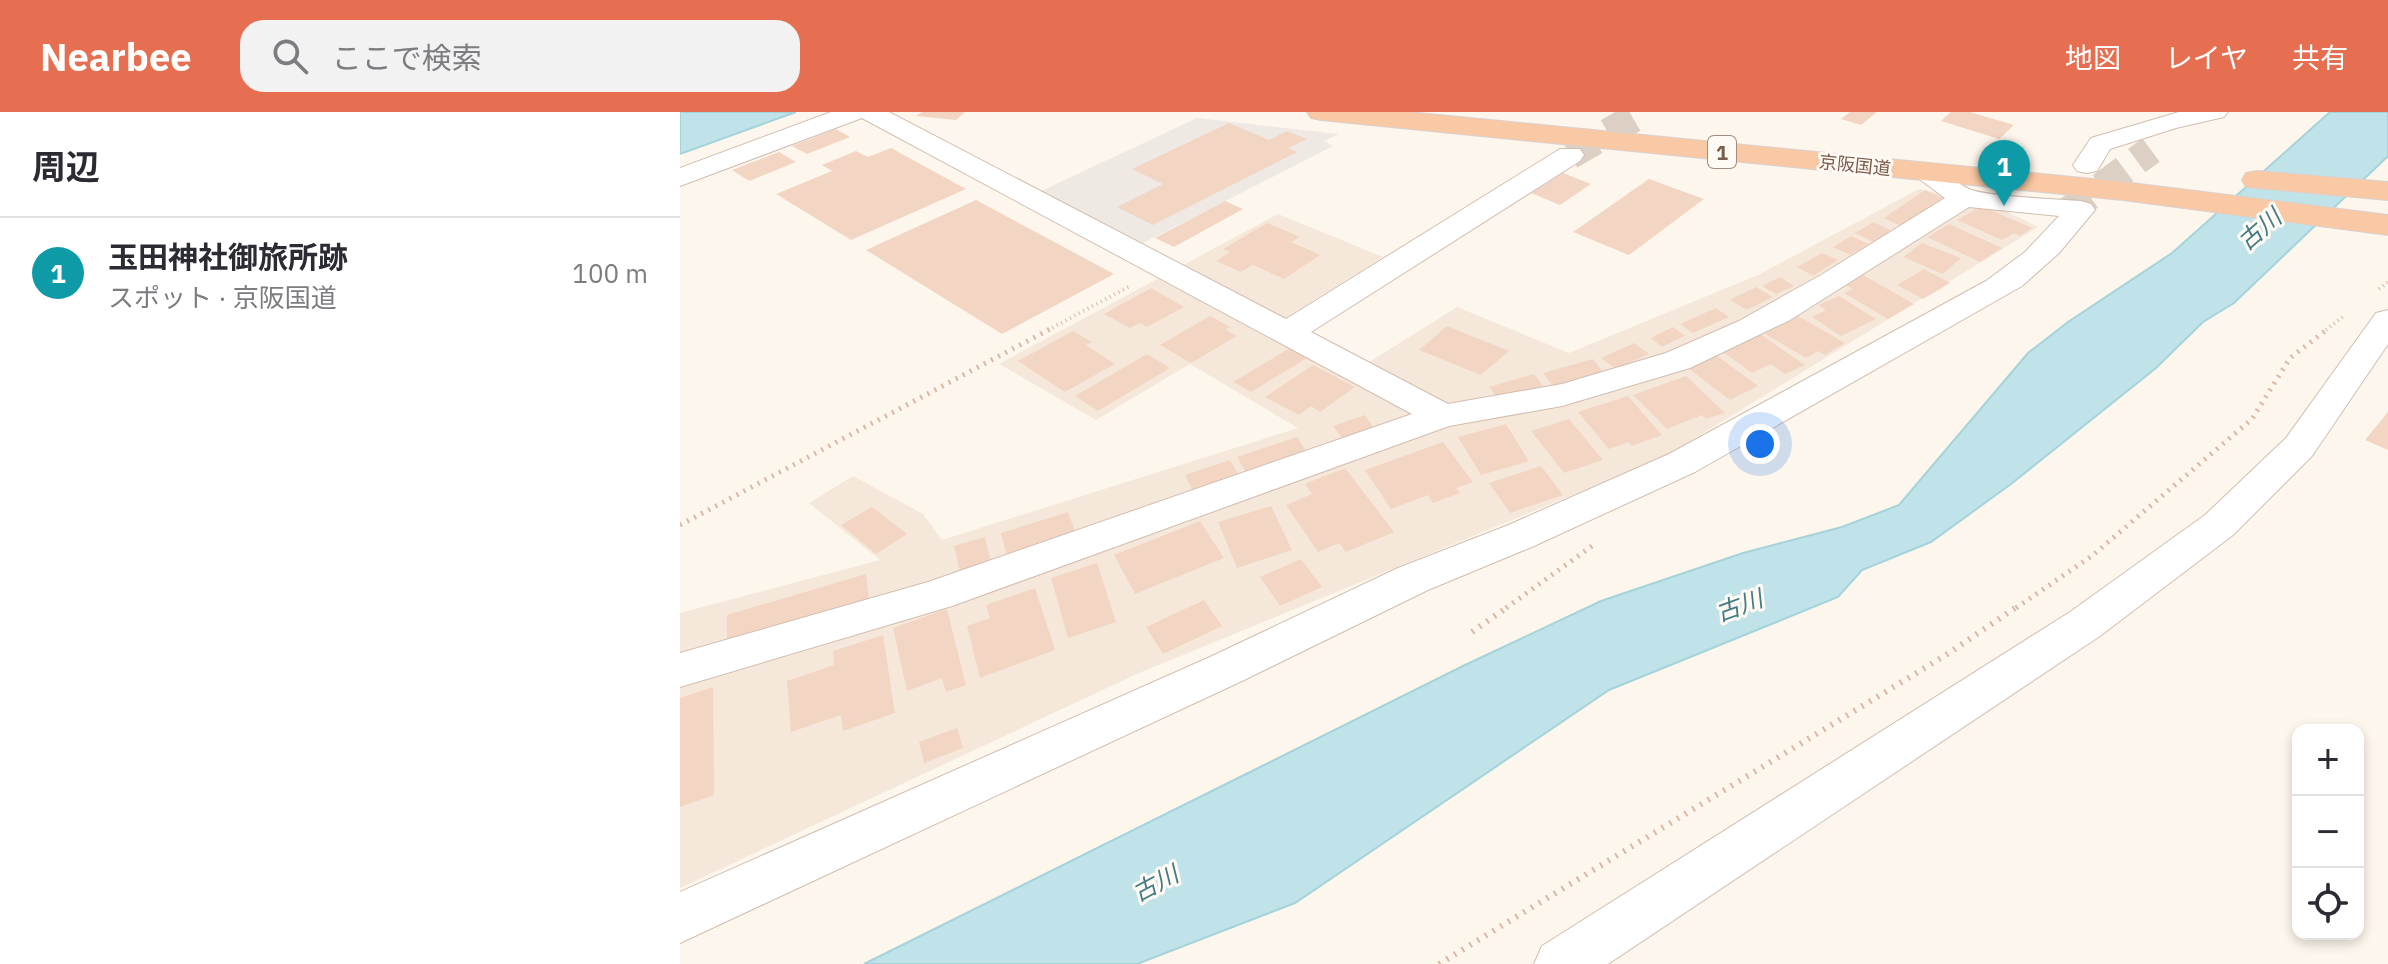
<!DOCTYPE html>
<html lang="ja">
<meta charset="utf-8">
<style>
body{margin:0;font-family:"IBM Plex Sans","Noto Sans JP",sans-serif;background:#f2f2f3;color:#2b2b33}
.controls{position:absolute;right:24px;bottom:24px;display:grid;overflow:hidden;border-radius:16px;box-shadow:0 4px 12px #0003}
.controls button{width:72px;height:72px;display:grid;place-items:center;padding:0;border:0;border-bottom:2px solid #e1e1e2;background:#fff;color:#2b2b33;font:40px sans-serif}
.you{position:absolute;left:1080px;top:332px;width:28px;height:28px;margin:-20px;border:6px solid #fff;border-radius:50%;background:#1a73e8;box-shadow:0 0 0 12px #1a73e833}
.badge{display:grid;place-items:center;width:52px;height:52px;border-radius:50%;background:#e76f51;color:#fff;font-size:26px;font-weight:700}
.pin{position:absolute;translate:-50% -66px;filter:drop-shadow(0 2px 4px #0008)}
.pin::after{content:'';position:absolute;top:42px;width:28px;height:24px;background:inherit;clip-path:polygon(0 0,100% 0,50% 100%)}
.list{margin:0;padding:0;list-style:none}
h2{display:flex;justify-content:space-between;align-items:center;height:104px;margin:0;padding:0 32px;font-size:34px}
h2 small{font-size:26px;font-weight:400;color:#7c7c81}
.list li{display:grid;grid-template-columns:52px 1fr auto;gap:24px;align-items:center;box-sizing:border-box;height:112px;padding:0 32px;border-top:2px solid #e1e1e2}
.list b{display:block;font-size:30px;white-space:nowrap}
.list p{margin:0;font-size:26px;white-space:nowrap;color:#7c7c81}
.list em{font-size:26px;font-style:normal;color:#7c7c81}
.icon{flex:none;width:44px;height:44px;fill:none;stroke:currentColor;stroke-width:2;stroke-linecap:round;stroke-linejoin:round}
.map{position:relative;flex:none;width:1708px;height:852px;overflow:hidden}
header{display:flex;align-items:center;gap:48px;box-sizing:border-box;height:112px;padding:0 40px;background:#e76f51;color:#fff}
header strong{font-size:38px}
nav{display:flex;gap:44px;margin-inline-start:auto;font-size:28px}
.search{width:560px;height:72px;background:#f2f2f3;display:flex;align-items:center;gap:20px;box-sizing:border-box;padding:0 28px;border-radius:24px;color:#7c7c81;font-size:30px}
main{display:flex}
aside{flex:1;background:#fff}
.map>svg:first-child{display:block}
.residential{fill:#f5e8da}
.industrial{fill:#efe9e4}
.water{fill:#bfe3e8;stroke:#a5d3da;stroke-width:2}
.building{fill:#f3d5c3}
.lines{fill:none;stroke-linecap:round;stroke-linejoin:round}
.minor-tunnel{stroke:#dcd0c4;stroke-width:29;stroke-dasharray:29 15;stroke-linecap:butt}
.minor-casing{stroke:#d1beb0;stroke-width:2}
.trunk-casing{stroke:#dad1cd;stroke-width:2}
.path-far2{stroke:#d9b8a5;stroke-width:4;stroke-dasharray:1 4;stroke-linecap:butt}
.path-far1{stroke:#d9b8a5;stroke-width:5;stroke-dasharray:2 6;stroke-linecap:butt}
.path{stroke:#d9b8a5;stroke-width:6;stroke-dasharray:2 7;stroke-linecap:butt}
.minor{fill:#fff;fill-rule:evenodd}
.trunk{fill:#f9c8a4;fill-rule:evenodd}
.labels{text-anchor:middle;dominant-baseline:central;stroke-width:6;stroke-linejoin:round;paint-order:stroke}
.far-street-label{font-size:18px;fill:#7a5c4d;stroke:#fffaf3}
.shield{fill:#fffaf3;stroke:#a28b7f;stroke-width:2}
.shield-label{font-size:20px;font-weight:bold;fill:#7a5c4d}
.water-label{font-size:24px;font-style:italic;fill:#437c86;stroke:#fffaf3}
</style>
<header>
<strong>Nearbee</strong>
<div class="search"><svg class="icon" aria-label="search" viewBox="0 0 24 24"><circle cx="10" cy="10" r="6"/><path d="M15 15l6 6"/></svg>ここで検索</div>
<nav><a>地図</a><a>レイヤ</a><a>共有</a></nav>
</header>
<main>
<aside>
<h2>周辺<small></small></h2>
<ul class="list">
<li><span class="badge" style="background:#0f9aa8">1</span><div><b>玉田神社御旅所跡</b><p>スポット · 京阪国道</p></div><em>100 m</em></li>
</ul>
</aside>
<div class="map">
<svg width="1708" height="852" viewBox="0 0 1708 852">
<rect width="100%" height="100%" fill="#fdf6ec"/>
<path class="residential" d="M 1239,77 L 1311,92 L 1358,115 L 983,346 L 459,561 L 0,776 L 0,501 L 200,448 L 129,391 L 173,364 L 243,402 L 262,428 L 618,316 L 510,252 L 416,308 L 319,252 L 598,102 L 703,145 L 586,218 L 667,264 L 777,195 L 889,241 L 1078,163 Z"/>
<path class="industrial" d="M 517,6 L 659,22 L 644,29 L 653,34 L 459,133 L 359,80 Z"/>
<path class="water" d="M 0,0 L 116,0 L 0,42 Z
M 1650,0 L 1708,0 L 1708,44 L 1554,191 L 1523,210 L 1476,256 L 1331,372 L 1251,430 L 1182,458 L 1158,485 L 929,578 L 615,791 L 457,852 L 184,852 L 785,553 L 921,489 L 1063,441 L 1162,415 L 1219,393 L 1348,241 L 1388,210 L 1492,141 Z"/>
<path class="building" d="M 242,0 L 285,0 L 276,8 L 236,4 Z
M 1170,0 L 1197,0 L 1181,13 L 1161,7 Z
M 1271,0 L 1290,0 L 1334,13 L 1319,27 L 1261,9 Z
M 549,11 L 589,28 L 607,19 L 627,27 L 608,36 L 617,40 L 473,113 L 437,95 L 483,72 L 452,57 Z
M 156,17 L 170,25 L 127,42 L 112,34 Z
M 211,36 L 286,77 L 171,128 L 96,82 L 152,59 L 142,53 L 176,39 L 188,45 Z
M 99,40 L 116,50 L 69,69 L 52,58 Z
M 883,61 L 911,72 L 880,93 L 851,81 Z
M 969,67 L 1024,87 L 949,143 L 893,120 Z
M 1245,78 L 1263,86 L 1221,114 L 1204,106 Z
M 296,88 L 434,162 L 322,222 L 186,138 Z
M 545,89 L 563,97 L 494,135 L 475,126 Z
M 1301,94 L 1352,116 L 1340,124 L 1334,121 L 1322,128 L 1277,108 Z
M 1194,110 L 1211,119 L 1193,130 L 1175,121 Z
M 587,111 L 620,125 L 611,130 L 640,143 L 604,167 L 573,153 L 561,160 L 536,149 L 550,140 L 543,137 Z
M 1269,112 L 1322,136 L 1300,150 L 1247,125 Z
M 1171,124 L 1188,132 L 1170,143 L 1153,135 Z
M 1242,131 L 1281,146 L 1263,162 L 1223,145 Z
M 1142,141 L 1158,148 L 1133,164 L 1117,155 Z
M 1244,157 L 1270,171 L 1243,187 L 1217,173 Z
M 1183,163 L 1234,192 L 1208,207 L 1164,181 L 1173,177 L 1166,173 Z
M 1100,165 L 1114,174 L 1096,182 L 1082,174 Z
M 1076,175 L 1093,185 L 1067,198 L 1050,188 Z
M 471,176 L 504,195 L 467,215 L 460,211 L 450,216 L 424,202 Z
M 1159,184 L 1196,207 L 1161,224 L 1132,205 L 1146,198 L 1138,193 Z
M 1036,196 L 1049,205 L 1013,221 L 1000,212 Z
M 530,204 L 550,215 L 546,218 L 557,224 L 511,251 L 480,233 Z
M 1118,204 L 1165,231 L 1145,243 L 1138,239 L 1126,246 L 1085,222 Z
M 767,214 L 829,239 L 801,263 L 739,238 Z
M 993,215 L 1005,224 L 982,235 L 971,226 Z
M 393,219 L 412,230 L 406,233 L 435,252 L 385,280 L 338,249 Z
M 1080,222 L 1125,253 L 1105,262 L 1091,252 L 1072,261 L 1043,240 Z
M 954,231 L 969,242 L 936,257 L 921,246 Z
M 610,236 L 627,246 L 571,280 L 553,270 Z
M 467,242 L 490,256 L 418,299 L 395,284 Z
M 1036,243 L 1078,274 L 1050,288 L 1008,256 Z
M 913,247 L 923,260 L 873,274 L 863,261 Z
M 633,253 L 675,275 L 640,300 L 631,294 L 619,303 L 585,285 Z
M 854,262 L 863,274 L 818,287 L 809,275 Z
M 1006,264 L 1045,301 L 1026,307 L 1022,303 L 987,317 L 953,283 Z
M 948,284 L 982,323 L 952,334 L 949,330 L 929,337 L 898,300 Z
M 1708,300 L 1708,338 L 1685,328 Z
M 685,303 L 695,318 L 664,329 L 653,314 Z
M 889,307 L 923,348 L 884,361 L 851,319 Z
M 826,312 L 849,349 L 801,363 L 778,325 Z
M 617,325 L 628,342 L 567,362 L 557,345 Z
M 763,330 L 793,370 L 776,376 L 780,381 L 753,391 L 748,383 L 711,397 L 685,358 Z
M 550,348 L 559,363 L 513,379 L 505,363 Z
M 861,354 L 883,383 L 830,401 L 809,371 Z
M 665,356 L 714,420 L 666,440 L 659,431 L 638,440 L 606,393 L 632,382 L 625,372 Z
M 591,394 L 612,438 L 557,456 L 538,410 Z
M 192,395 L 227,422 L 196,442 L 161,413 Z
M 388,400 L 396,422 L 327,444 L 321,421 Z
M 520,409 L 544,446 L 455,482 L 434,443 Z
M 305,425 L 311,451 L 280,460 L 274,434 Z
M 621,447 L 642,475 L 600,494 L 580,465 Z
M 417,451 L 436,510 L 388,526 L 371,466 Z
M 186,462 L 189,487 L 47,530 L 47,503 Z
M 355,476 L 375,538 L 300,566 L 287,514 L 310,506 L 306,493 Z
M 524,488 L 542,514 L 483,542 L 466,515 Z
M 267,497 L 286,573 L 266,580 L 262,566 L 227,579 L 213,516 Z
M 203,523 L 215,601 L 163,619 L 161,603 L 111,620 L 107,569 L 154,553 L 153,539 Z
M 33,575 L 34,683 L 0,695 L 0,586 Z
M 277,616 L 283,636 L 244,651 L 239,630 Z"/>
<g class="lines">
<path class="minor-tunnel" d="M 890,43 L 964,0
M 1386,101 L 1471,38"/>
<g class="minor-casing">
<path id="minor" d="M 151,0 L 209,0 L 606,207 L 880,37 L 900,37 L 904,43 L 900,49 L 631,220 L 768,292 L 882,272 L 986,241 L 1059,209 L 1141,163 L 1265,86 L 1230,60 L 1234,54 C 1257,48 1270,68 1289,77 C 1307,85 1377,87 1401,89 L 1411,92 L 1415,98 L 1379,141 L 1342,174 L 1015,360 L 854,434 L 748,478 L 562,569 L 0,831 L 0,780 L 530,545 L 718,456 L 826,414 L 989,342 L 1306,169 L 1345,140 L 1379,104 L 1289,95 L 1110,208 L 1010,256 L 882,294 L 769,314 L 272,494 L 0,575 L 0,541 L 248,470 L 732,302 L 182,6 L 0,74 L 0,56 Z
M 1499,0 L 1548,0 L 1544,5 L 1496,16 L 1430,37 L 1417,59 L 1407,61 L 1397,59 L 1393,53 L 1411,26 Z
M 1708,198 L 1708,232 L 1632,344 L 1553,423 L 1420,524 L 928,852 L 854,852 L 862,834 L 1390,500 L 1525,403 L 1606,326 L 1696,201 Z"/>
</g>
<g class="trunk-casing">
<path id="trunk" d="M 627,0 L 728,0 L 1443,70 L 1708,103 L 1708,123 L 1443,88 L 641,8 L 631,6 Z
M 1577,59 L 1708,70 L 1708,88 L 1566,75 L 1562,68 L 1566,61 Z"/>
</g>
<path class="path-far2" d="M 1699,177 L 1708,170
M 368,218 L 450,174
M 1646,218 L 1665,203"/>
<path class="path-far1" d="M 0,413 L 372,216
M 826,496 L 912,434
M 1336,496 L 1413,443 L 1572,307 L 1610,246 L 1649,216"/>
<path class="path" d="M 792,520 L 829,494
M 759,852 L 1266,543 L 1338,494"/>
<use href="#minor" class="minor"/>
<use href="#trunk" class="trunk"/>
</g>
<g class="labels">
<g class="far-street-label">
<text transform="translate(1175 53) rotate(6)">京阪国道</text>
</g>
<rect class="shield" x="1028" y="24" width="28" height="32" rx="6"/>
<g class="shield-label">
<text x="1042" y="40">1</text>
</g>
<g class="water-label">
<text transform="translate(1579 117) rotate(-41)">古川</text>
<text transform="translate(1059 493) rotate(-20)">古川</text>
<text transform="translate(475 771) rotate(-28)">古川</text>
</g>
</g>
</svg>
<div class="controls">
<button>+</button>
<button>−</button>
<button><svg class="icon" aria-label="locate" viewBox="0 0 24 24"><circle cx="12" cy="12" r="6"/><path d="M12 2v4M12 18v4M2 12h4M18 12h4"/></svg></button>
</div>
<div class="you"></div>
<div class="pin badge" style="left:1324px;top:94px;background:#0f9aa8">1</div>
</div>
</main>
